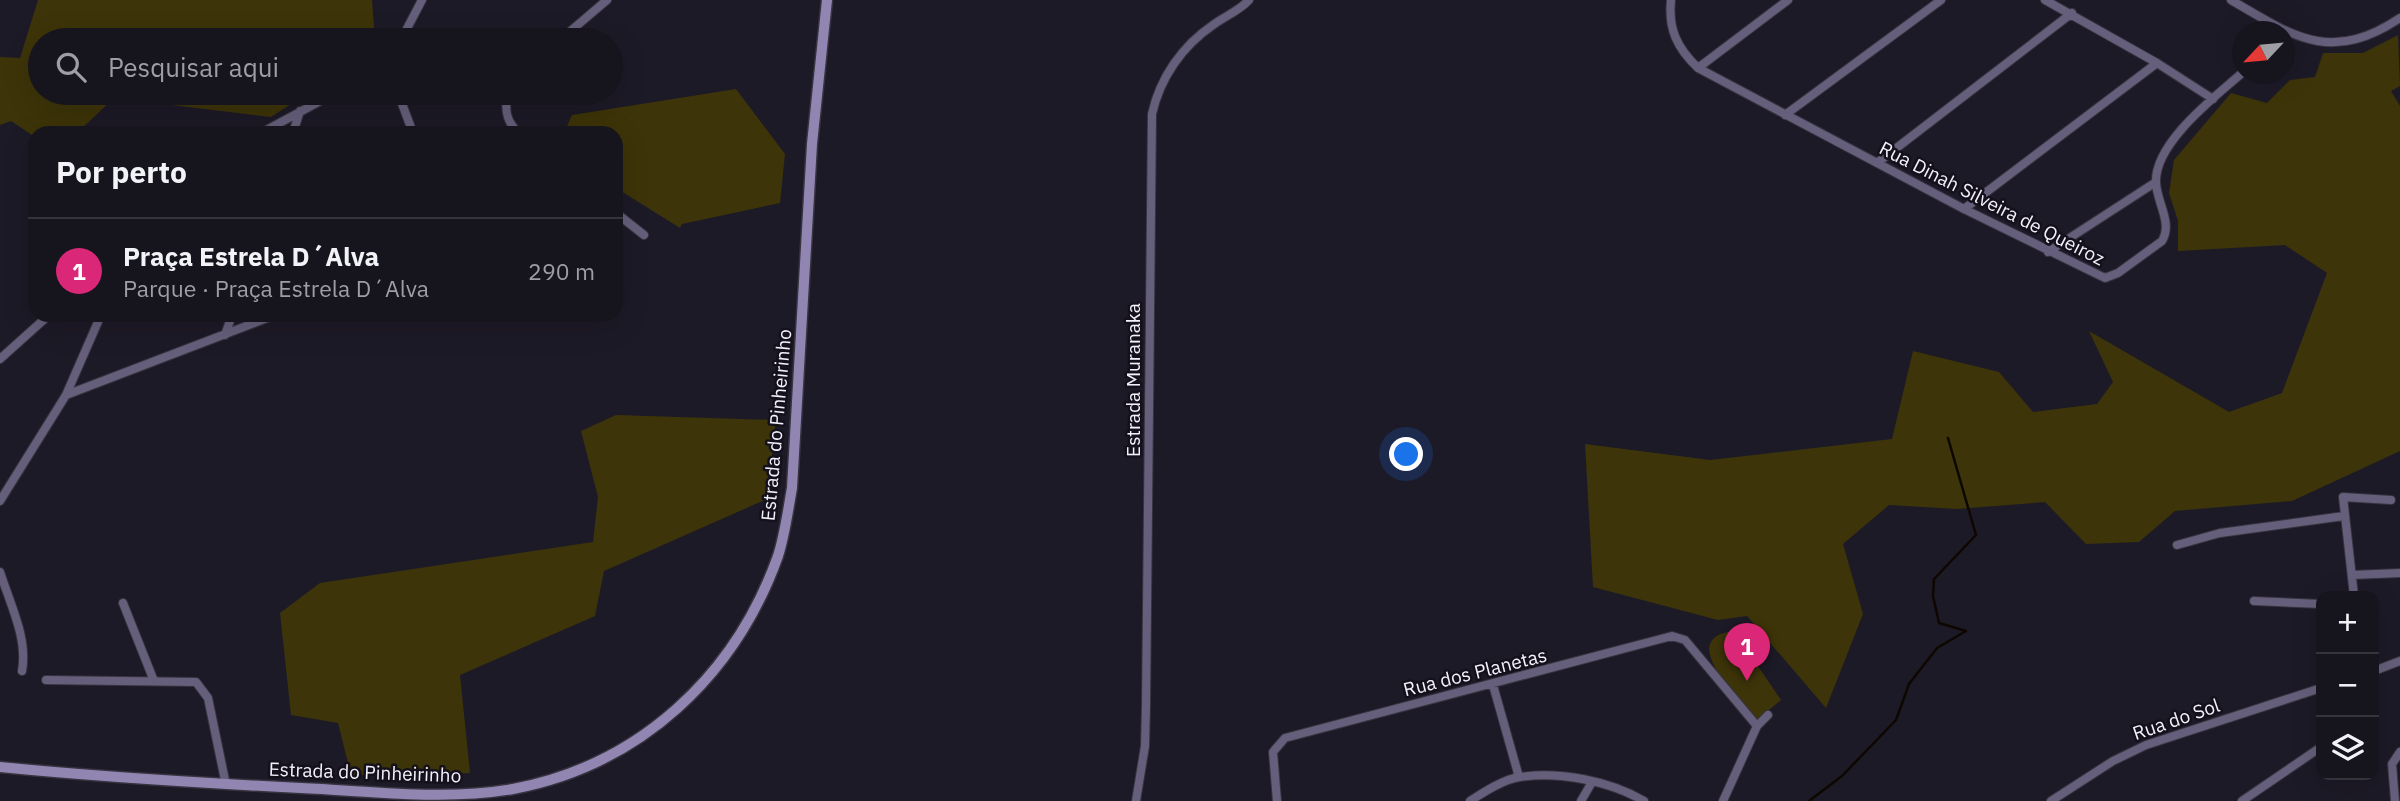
<!DOCTYPE html>
<html lang="pt">
<meta charset="utf-8">
<style>
body{margin:0;font-family:"IBM Plex Sans",sans-serif;background:#1f1d26;color:#f1f3f6}
.controls{position:absolute;right:21px;bottom:21px;display:grid;overflow:hidden;border-radius:14px;box-shadow:0 7px 28px #0002}
.controls button{width:63px;height:63px;display:grid;place-items:center;padding:0;border:0;border-bottom:2px solid #35333b;background:#16141d;color:#f1f3f6;font:35px sans-serif}
.compass{position:absolute;left:2232px;top:21px;width:63px;height:63px;border-radius:50%;background:#16141d;box-shadow:0 7px 28px #0002;rotate:244deg}
.you{position:absolute;left:1407px;top:455px;width:24px;height:24px;margin:-18px;border:5px solid #fff;border-radius:50%;background:#1a73e8;box-shadow:0 0 0 10px #1a73e833}
.badge{display:grid;place-items:center;width:46px;height:46px;border-radius:50%;background:#db2777;color:#fff;font-size:23px;font-weight:700}
.pin{position:absolute;translate:-50% -58px;filter:drop-shadow(0 2px 4px #0008)}
.pin::after{content:'';position:absolute;top:37px;width:24px;height:21px;background:inherit;clip-path:polygon(0 0,100% 0,50% 100%)}
.list{margin:0;padding:0;list-style:none}
h2{display:flex;justify-content:space-between;align-items:center;height:91px;margin:0;padding:0 28px;font-size:30px}
h2 small{font-size:23px;font-weight:400;color:#9e9ea4}
.list li{display:grid;grid-template-columns:46px 1fr auto;gap:21px;align-items:center;box-sizing:border-box;height:105px;padding:0 28px;border-top:2px solid #35333b}
.list b{display:block;font-size:26px;white-space:nowrap}
.list p{margin:0;font-size:23px;white-space:nowrap;color:#9e9ea4}
.list em{font-size:23px;font-style:normal;color:#9e9ea4}
.icon{flex:none;width:38px;height:38px;fill:none;stroke:currentColor;stroke-width:2;stroke-linecap:round;stroke-linejoin:round}
.map{position:relative;flex:none;width:2400px;height:801px;overflow:hidden}
.search{position:absolute;background:#16141d;box-shadow:0 7px 28px #0002;left:28px;top:28px;width:595px;height:77px;display:flex;align-items:center;gap:18px;box-sizing:border-box;padding:0 24px;border-radius:38px;color:#9e9ea4;font-size:26px}
.panel{position:absolute;background:#16141d;box-shadow:0 7px 28px #0002;left:28px;top:126px;width:595px;height:196px;border-radius:21px}
.map>svg:first-child{display:block}
.green{fill:#3d3409}
.lines{fill:none;stroke-linecap:round;stroke-linejoin:round}
.stream{stroke:#0d0700;stroke-width:2.5}
.street-casing{stroke:#373440;stroke-width:10}
.secondary-casing{stroke:#373440;stroke-width:13}
.street{stroke:#665f7b;stroke-width:8}
.secondary{stroke:#9186b2;stroke-width:10}
.labels{text-anchor:middle;dominant-baseline:central;stroke-width:5;stroke-linejoin:round;paint-order:stroke}
.street-label{font-size:19px;fill:#f3f1fb;stroke:#14111d}
</style>
<div class="map">
<svg width="2400" height="801" viewBox="0 0 2400 801">
<rect width="100%" height="100%" fill="#1d1a27"/>
<path class="green" d="M 38,0 L 372,0 L 375,40 L 40,40 L 40,93 L 308,93 L 271,117 L 114,98 L 77,133 L 35,133 L 35,137 L 11,121 L 0,125 L 0,57 L 20,58 Z
M 2398,35 L 2400,86 L 2391,91 L 2400,106 L 2400,451 L 2292,501 L 2175,511 L 2139,542 L 2086,544 L 2045,502 L 1957,509 L 1889,505 L 1843,544 L 1863,614 L 1826,708 L 1747,616 L 1718,620 L 1593,587 L 1585,444 L 1710,460 L 1892,439 L 1913,351 L 1999,372 L 2033,412 L 2097,404 L 2113,382 L 2089,331 L 2229,412 L 2282,393 L 2327,273 L 2285,245 L 2178,251 L 2178,221 L 2169,193 L 2174,160 L 2231,93 L 2267,103 L 2290,80 L 2315,77 L 2323,53 L 2363,53 Z
M 736,89 L 785,154 L 780,203 L 682,224 L 680,228 L 616,188 L 616,133 L 564,133 L 572,115 Z
M 616,415 L 776,420 L 767,499 L 604,571 L 595,616 L 460,675 L 470,773 L 351,775 L 338,723 L 291,715 L 280,613 L 320,583 L 593,542 L 598,497 L 581,431 Z
M 1734,631 L 1781,700 L 1757,720 C 1740,699 1674,638 1734,631 Z"/>
<g class="lines">
<path class="stream" d="M 1809,801 L 1842,776 L 1896,720 L 1909,684 L 1937,648 L 1966,631 L 1939,623 L 1933,596 L 1934,579 L 1976,535 L 1948,438"/>
<g class="street-casing">
<path id="street" d="M 1671,0 C 1668,29 1677,48 1698,68 L 1964,209 L 2105,278 L 2118,273 L 2162,241 C 2173,223 2157,203 2156,183 C 2154,143 2215,97 2242,73
M 2045,0 L 2157,63 L 2213,99
M 2231,0 C 2294,37 2331,64 2400,18
M 401,40 L 422,0
M 560,40 L 607,0
M 1698,68 L 1788,0
M 398,93 L 413,133
M 508,93 C 504,109 506,122 519,133
M 1785,115 L 1941,0
M 261,133 L 335,93
M 293,133 L 300,111
M 1877,163 L 2072,13
M 1964,209 L 2157,63
M 616,213 L 644,235
M 2048,252 L 2156,182
M 225,335 L 232,315
M 0,359 L 49,315
M 66,395 L 275,315
M 0,501 L 66,395 L 101,315
M 2177,545 L 2220,533 L 2344,516
M 0,572 C 10,604 28,638 22,671
M 2352,575 L 2400,573
M 2354,596 L 2343,497 L 2391,500
M 2254,601 L 2321,604
M 123,603 L 154,681
M 2374,671 L 2400,661
M 46,680 L 196,682 L 208,698 L 226,785
M 1493,685 L 1519,777
M 1136,801 L 1145,746 L 1146,705 L 1152,114 C 1160,78 1182,46 1213,25 C 1225,16 1239,11 1249,0
M 1277,801 L 1273,752 L 1285,738 L 1672,636 L 1685,640 L 1757,726
M 1470,801 C 1484,792 1504,779 1520,777 C 1559,771 1610,781 1644,801
M 1581,801 L 1592,782
M 1723,801 L 1757,726 L 1768,715
M 2051,801 L 2113,761 L 2146,745 L 2321,688
M 2242,801 L 2321,747
M 2395,801 L 2392,764 L 2400,752"/>
</g>
<g class="secondary-casing">
<path id="secondary" d="M 0,767 C 100,777 201,783 301,788 C 371,791 443,801 513,789 C 640,765 735,676 778,556 C 785,534 788,510 792,488 L 812,144 L 827,0"/>
</g>
<use href="#street" class="street"/>
<use href="#secondary" class="secondary"/>
</g>
<g class="labels">
<g class="street-label">
<text transform="translate(1992 203) rotate(27)">Rua Dinah Silveira de Queiroz</text>
<text transform="translate(1133 380) rotate(-90)">Estrada Muranaka</text>
<text transform="translate(776 425) rotate(-85)">Estrada do Pinheirinho</text>
<text transform="translate(1475 672) rotate(-14)">Rua dos Planetas</text>
<text transform="translate(2176 719) rotate(-19)">Rua do Sol</text>
<text transform="translate(365 772) rotate(2)">Estrada do Pinheirinho</text>
</g>
</g>
</svg>
<div class="controls">
<button>+</button>
<button>−</button>
<button><svg class="icon" aria-label="layers" viewBox="0 0 24 24"><path d="M12 4l9 5-9 5-9-5zM3 14l9 5 9-5"/></svg></button>
</div>
<svg class="compass" viewBox="-18 -18 36 36"><path d="M0-13l5 13h-10z" fill="#e53935"/><path d="M0 13l5-13h-10z" fill="#9e9ea4"/></svg>
<div class="you"></div>
<div class="pin badge" style="left:1747px;top:681px">1</div>
<div class="search"><svg class="icon" aria-label="search" viewBox="0 0 24 24"><circle cx="10" cy="10" r="6"/><path d="M15 15l6 6"/></svg>Pesquisar aqui</div>
<section class="panel">
<h2>Por perto<small></small></h2>
<ul class="list">
<li><span class="badge">1</span><div><b>Praça Estrela D´Alva</b><p>Parque · Praça Estrela D´Alva</p></div><em>290 m</em></li>
</ul>
</section>
</div>
